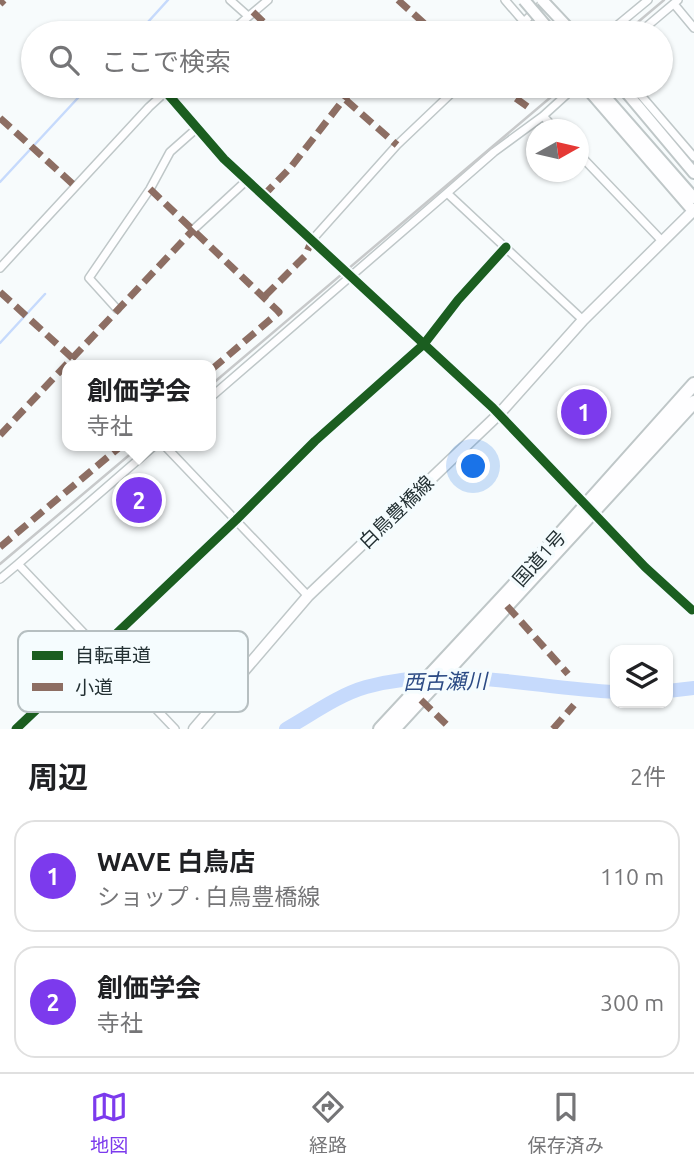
<!DOCTYPE html>
<html lang="ja">
<meta charset="utf-8">
<style>
body{margin:0;font-family:Ubuntu,"Noto Sans JP",sans-serif;background:#f2f2f2;color:#202124}
.controls{position:absolute;right:21px;bottom:21px;display:grid;overflow:hidden;border-radius:14px;box-shadow:0 2px 5px #0004}
.controls button{width:63px;height:63px;display:grid;place-items:center;padding:0;border:0;border-bottom:2px solid #e0e0e0;background:#fff;color:#202124;font:35px sans-serif}
.compass{position:absolute;left:526px;top:119px;width:63px;height:63px;border-radius:50%;background:#fff;box-shadow:0 2px 5px #0004;rotate:82deg}
.you{position:absolute;left:474px;top:467px;width:24px;height:24px;margin:-18px;border:5px solid #fff;border-radius:50%;background:#1a73e8;box-shadow:0 0 0 10px #1a73e833}
.badge{display:grid;place-items:center;width:46px;height:46px;border-radius:50%;background:#7c3aed;color:#fff;font-size:23px;font-weight:700}
.pin{position:absolute;translate:-50% -50%;border:4px solid #fff;box-shadow:0 2px 7px #0006}
.popup{position:absolute;left:62px;top:360px;width:154px;height:91px;box-sizing:border-box;display:grid;place-content:center;border-radius:14px;background:#fff;filter:drop-shadow(0 2px 5px #0005);font-size:23px;white-space:nowrap;color:#757577}
.popup b{font-size:26px;color:#202124}
.popup::after{content:'';position:absolute;left:50%;top:100%;margin-left:-14px;border:14px solid transparent;border-top-color:#fff}
.list{margin:0;padding:0;list-style:none}
h2{display:flex;justify-content:space-between;align-items:center;height:91px;margin:0;padding:0 28px;font-size:30px}
h2 small{font-size:23px;font-weight:400;color:#757577}
.list li{display:grid;grid-template-columns:46px 1fr auto;gap:21px;align-items:center;box-sizing:border-box;height:112px;margin:0 14px 14px;padding:0 14px;border:2px solid #e0e0e0;border-radius:21px}
.list b{display:block;font-size:26px;white-space:nowrap}
.list p{margin:0;font-size:23px;white-space:nowrap;color:#757577}
.list em{font-size:23px;font-style:normal;color:#757577}
.icon{flex:none;width:38px;height:38px;fill:none;stroke:currentColor;stroke-width:2;stroke-linecap:round;stroke-linejoin:round}
.map{position:relative;flex:none;width:694px;height:729px;overflow:hidden}
.search{position:absolute;background:#fff;box-shadow:0 2px 5px #0004;left:21px;right:21px;top:21px;height:77px;display:flex;align-items:center;gap:18px;box-sizing:border-box;padding:0 24px;border-radius:38px;color:#757577;font-size:26px}
.sheet{height:343px;background:#fff}
nav{display:flex;justify-content:space-around;align-items:center;box-sizing:border-box;height:98px;border-top:2px solid #e0e0e0;background:#fff;font-size:19px;color:#757577}
nav a{display:grid;justify-items:center;gap:4px}
nav .on{color:#7c3aed}
.map>svg:first-child{display:block}
.lines{fill:none;stroke-linecap:round;stroke-linejoin:round}
.stream{stroke:#c6dafc;stroke-width:2.5}
.river{stroke:#c6dafc;stroke-width:14}
.street-casing{stroke:#bfc7c8;stroke-width:10}
.secondary-casing{stroke:#bfc7c8;stroke-width:13}
.primary-casing{stroke:#bfc7c8;stroke-width:14}
.highway-casing{stroke:#bfc7c8;stroke-width:16}
.street{stroke:#fefeff;stroke-width:7}
.secondary{stroke:#fefeff;stroke-width:10}
.primary{stroke:#fefeff;stroke-width:10}
.highway{stroke:#fefeff;stroke-width:12}
.rail{stroke:#c7c9ca;stroke-width:2.5}
.primary-bridge-casing{stroke:#bfc7c8;stroke-width:14;stroke-linecap:butt}
.primary-bridge{stroke:#fefeff;stroke-width:10}
.quiet{stroke:#8d6e63;stroke-width:7;stroke-dasharray:14 7;stroke-linecap:butt}
.cycleway-casing{stroke:#f5fcfe;stroke-width:13}
.cycleway{stroke:#1b5e20;stroke-width:9}
.labels{text-anchor:middle;dominant-baseline:central;stroke-width:7;stroke-linejoin:round;paint-order:stroke}
.street-label{font-size:19px;fill:#233033;stroke:#f5fcfe}
.water-label{font-size:21px;font-style:italic;fill:#2b4a84;stroke:#f5fcfe}
.key{fill:#f5fcfe;stroke:#b6bfc1;stroke-width:2}
.key-label{font-size:19px;fill:#233033}
</style>
<div class="map">
<svg width="694" height="729" viewBox="0 0 694 729">
<rect width="100%" height="100%" fill="#f7fbfc"/>
<g class="lines">
<path class="stream" d="M 138,33 L 168,0
M 0,182 L 89,86
M 0,343 L 45,294"/>
<path class="river" d="M 668,691 L 694,688
M 286,729 C 311,715 338,695 366,687 C 449,664 532,688 615,692"/>
<g class="street-casing">
<path id="street" d="M 230,0 L 248,16
M 505,0 L 524,22
M 674,4 L 694,28
M 229,33 L 268,0
M 513,33 L 546,0
M 608,33 L 648,0
M 639,33 L 678,0
M 633,86 L 694,157
M 166,92 L 224,159 L 493,408 L 645,567 L 692,610
M 543,116 L 494,152 L 447,193 L 583,320
M 556,130 L 543,116 L 576,86
M 578,153 L 663,242
M 194,229 L 246,181
M 312,240 L 397,145 L 459,86
M 0,268 L 149,107 L 172,86
M 117,309 L 89,278 L 150,189 L 170,152 L 196,129
M 211,397 L 447,193
M 154,446 L 18,564 L 175,729
M 165,446 L 308,596
M 0,579 L 18,564
M 16,729 L 236,520 L 315,441 L 424,344 L 458,300 L 506,247"/>
</g>
<g class="secondary-casing">
<path id="secondary" d="M 194,729 L 308,596 L 499,414 L 583,320 L 693,211"/>
</g>
<g class="primary-casing">
<path id="primary" d="M 585,86 L 694,212
M 596,86 L 694,198
M 621,86 L 694,173"/>
</g>
<g class="highway-casing">
<path id="highway" d="M 380,729 L 526,572 L 694,384
M 394,729 L 694,402"/>
</g>
<use href="#street" class="street"/>
<use href="#secondary" class="secondary"/>
<use href="#primary" class="primary"/>
<use href="#highway" class="highway"/>
<path class="rail" d="M 625,33 L 664,0
M 211,385 L 564,86
M 0,564 L 140,446"/>
<g class="primary-bridge-casing">
<path id="primary-bridge" d="M 524,0 L 552,33
M 542,0 L 573,33"/>
</g>
<use href="#primary-bridge" class="primary-bridge"/>
<path class="quiet" d="M 398,0 L 435,33
M 0,4 L 4,0
M 253,12 L 275,33
M 330,86 L 397,145
M 499,86 L 528,107
M 0,118 L 76,187
M 150,189 L 279,312 L 211,370
M 263,196 L 291,167 L 344,99 L 358,86
M 0,292 L 80,365
M 265,296 L 305,256 L 312,240
M 0,435 L 194,229
M 0,547 L 121,446
M 507,606 L 568,674
M 421,700 L 451,729
M 553,729 L 574,705"/>
<g class="cycleway-casing">
<path id="cycleway" d="M 166,92 L 224,159 L 493,408 L 645,567 L 692,610
M 16,729 L 236,520 L 315,441 L 424,344 L 458,300 L 506,247"/>
</g>
<use href="#cycleway" class="cycleway"/>
</g>
<g class="labels">
<g class="street-label">
<text transform="translate(396 512) rotate(-44)">白鳥豊橋線</text>
<text transform="translate(539 558) rotate(-48)">国道1号</text>
</g>
<g class="water-label">
<text transform="translate(445 681) rotate(-1)">西古瀬川</text>
</g>
</g>
<rect x="18" y="631" width="230" height="81" rx="10" class="key"/>
<rect x="32" y="651" width="31" height="9" fill="#1b5e20"/>
<rect x="32" y="683" width="31" height="8" fill="#8d6e63"/>
<g class="key-label">
<text x="75" y="662">自転車道</text>
<text x="75" y="694">小道</text>
</g>
</svg>
<div class="controls">
<button><svg class="icon" aria-label="layers" viewBox="0 0 24 24"><path d="M12 4l9 5-9 5-9-5zM3 14l9 5 9-5"/></svg></button>
</div>
<svg class="compass" viewBox="-18 -18 36 36"><path d="M0-13l5 13h-10z" fill="#e53935"/><path d="M0 13l5-13h-10z" fill="#757577"/></svg>
<div class="you"></div>
<div class="pin badge" style="left:584px;top:412px">1</div>
<div class="pin badge" style="left:139px;top:500px">2</div>
<div class="popup"><b>創価学会</b>寺社</div>
<div class="search"><svg class="icon" aria-label="search" viewBox="0 0 24 24"><circle cx="10" cy="10" r="6"/><path d="M15 15l6 6"/></svg>ここで検索</div>
</div>
<section class="sheet">
<h2>周辺<small>2件</small></h2>
<ul class="list">
<li><span class="badge">1</span><div><b>WAVE 白鳥店</b><p>ショップ · 白鳥豊橋線</p></div><em>110 m</em></li>
<li><span class="badge">2</span><div><b>創価学会</b><p>寺社</p></div><em>300 m</em></li>
</ul>
</section>
<nav>
<a class="on"><svg class="icon" aria-label="map" viewBox="0 0 24 24"><path d="M3 6l6-2 6 2 6-2v14l-6 2-6-2-6 2zM9 4v14M15 6v14"/></svg>地図</a>
<a><svg class="icon" aria-label="directions" viewBox="0 0 24 24"><path d="M12 3l9 9-9 9-9-9zM9 14v-3h6M13 9l2 2-2 2"/></svg>経路</a>
<a><svg class="icon" aria-label="saved" viewBox="0 0 24 24"><path d="M7 4h10v16l-5-4-5 4z"/></svg>保存済み</a>
</nav>
